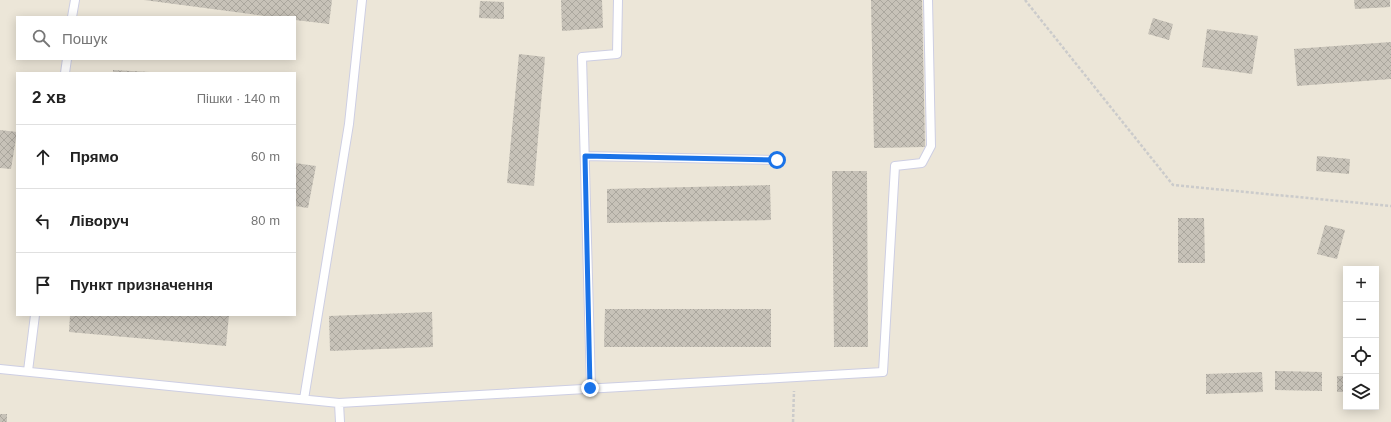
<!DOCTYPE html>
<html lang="uk">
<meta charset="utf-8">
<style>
body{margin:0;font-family:Arial,sans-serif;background:#f6f6f6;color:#222}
.controls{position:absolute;right:12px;bottom:12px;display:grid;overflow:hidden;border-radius:0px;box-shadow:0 2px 10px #0003}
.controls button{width:36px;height:36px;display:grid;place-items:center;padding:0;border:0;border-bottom:1px solid #e0e0e0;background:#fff;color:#222;font:20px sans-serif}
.stop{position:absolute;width:12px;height:12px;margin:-9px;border:3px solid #1a73e8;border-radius:50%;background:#fff}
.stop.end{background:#1a73e8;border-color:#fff;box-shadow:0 1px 4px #0008}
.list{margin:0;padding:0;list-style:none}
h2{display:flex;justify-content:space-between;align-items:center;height:52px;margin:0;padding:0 16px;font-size:17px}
h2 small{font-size:13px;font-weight:400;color:#767676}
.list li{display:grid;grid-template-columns:26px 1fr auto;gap:12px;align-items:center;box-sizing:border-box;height:64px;padding:0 16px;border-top:1px solid #e0e0e0}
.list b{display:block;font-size:15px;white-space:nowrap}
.list em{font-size:13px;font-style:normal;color:#767676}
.icon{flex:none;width:22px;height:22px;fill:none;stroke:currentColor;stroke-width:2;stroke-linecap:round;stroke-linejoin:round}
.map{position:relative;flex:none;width:1391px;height:422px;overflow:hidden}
.search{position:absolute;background:#fff;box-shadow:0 2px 10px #0003;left:16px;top:16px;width:280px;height:44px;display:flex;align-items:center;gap:10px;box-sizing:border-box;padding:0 14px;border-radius:0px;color:#767676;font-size:15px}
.panel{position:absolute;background:#fff;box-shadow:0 2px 10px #0003;left:16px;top:72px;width:280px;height:244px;border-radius:0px}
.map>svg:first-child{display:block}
.building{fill:url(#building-cross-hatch)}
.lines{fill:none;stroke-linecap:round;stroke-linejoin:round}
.lane-casing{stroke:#cdcee3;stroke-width:10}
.path{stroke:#cbcbcb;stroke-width:2.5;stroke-dasharray:3 2;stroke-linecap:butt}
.lane{stroke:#fff;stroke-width:8}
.route{stroke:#1a73e8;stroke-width:5}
</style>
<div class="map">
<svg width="1391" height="422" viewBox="0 0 1391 422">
<defs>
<pattern id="building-cross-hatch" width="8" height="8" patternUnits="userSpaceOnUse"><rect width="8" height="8" fill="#c7c2b8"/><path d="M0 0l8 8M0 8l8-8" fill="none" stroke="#aba79e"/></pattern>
</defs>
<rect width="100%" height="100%" fill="#ece6d8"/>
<path class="building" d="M 144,0 L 332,0 L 329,24 L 295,20 L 295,17 L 273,17 Z
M 561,0 L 602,0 L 603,28 L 562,31 Z
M 871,0 L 922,0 L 925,147 L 874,148 Z
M 1354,0 L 1390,0 L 1390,7 L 1355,9 Z
M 480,1 L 504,2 L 504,19 L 479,18 Z
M 1153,18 L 1173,24 L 1169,40 L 1148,34 Z
M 1207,29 L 1258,36 L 1252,74 L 1202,67 Z
M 1391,42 L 1391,79 L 1297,86 L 1294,49 Z
M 519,54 L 545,57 L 534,186 L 507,183 Z
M 113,70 L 150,72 L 150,73 L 113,73 Z
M 0,130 L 17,132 L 11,169 L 0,168 Z
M 1317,156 L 1350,159 L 1349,174 L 1316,171 Z
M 295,163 L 316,166 L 308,208 L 295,206 Z
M 832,171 L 867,171 L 868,347 L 834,347 Z
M 770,185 L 771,220 L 607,223 L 607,189 Z
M 1178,218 L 1204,218 L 1205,263 L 1178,263 Z
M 1325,225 L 1345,230 L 1337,259 L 1317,254 Z
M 605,309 L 771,309 L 771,347 L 604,347 Z
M 432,312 L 433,347 L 330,351 L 329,316 Z
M 70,315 L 229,315 L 226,346 L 69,332 Z
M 1275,371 L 1322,372 L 1322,391 L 1275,390 Z
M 1262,372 L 1263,392 L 1206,394 L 1206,374 Z
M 1337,376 L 1346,376 L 1346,392 L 1337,392 Z
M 0,414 L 7,414 L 7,422 L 0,422 Z"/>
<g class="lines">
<g class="lane-casing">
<path id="lane" d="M 72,17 L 75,0
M 65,73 L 67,59
M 585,156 L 777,160
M 0,369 L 339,403 L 340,422
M 28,371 L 35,315
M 591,388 L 582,57 L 617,54 L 618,0
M 304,399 L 349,124 L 362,0
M 339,403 L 883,372 L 895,166 L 922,163 L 931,146 L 928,0"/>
</g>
<path class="path" d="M 1025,0 L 1173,185 L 1391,206
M 793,422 L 794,391"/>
<use href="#lane" class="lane"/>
</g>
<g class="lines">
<path class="route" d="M 590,388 L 585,156 L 777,160"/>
</g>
</svg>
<div class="controls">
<button>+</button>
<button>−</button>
<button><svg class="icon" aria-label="locate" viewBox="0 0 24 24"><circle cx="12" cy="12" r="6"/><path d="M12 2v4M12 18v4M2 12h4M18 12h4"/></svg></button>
<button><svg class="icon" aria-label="layers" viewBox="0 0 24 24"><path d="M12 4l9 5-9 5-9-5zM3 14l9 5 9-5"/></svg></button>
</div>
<div class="stop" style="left:777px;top:160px"></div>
<div class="stop end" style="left:590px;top:388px"></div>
<div class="search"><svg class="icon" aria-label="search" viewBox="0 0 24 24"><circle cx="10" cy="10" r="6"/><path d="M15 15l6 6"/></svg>Пошук</div>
<section class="panel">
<h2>2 хв<small>Пішки · 140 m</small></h2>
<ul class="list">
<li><svg class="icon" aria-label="ahead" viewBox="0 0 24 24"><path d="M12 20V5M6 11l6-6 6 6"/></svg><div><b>Прямо</b></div><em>60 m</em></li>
<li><svg class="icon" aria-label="left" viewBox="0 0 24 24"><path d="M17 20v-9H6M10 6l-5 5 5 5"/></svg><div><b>Ліворуч</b></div><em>80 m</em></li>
<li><svg class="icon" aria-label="arrive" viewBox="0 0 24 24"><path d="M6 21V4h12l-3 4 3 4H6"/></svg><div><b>Пункт призначення</b></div></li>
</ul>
</section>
</div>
